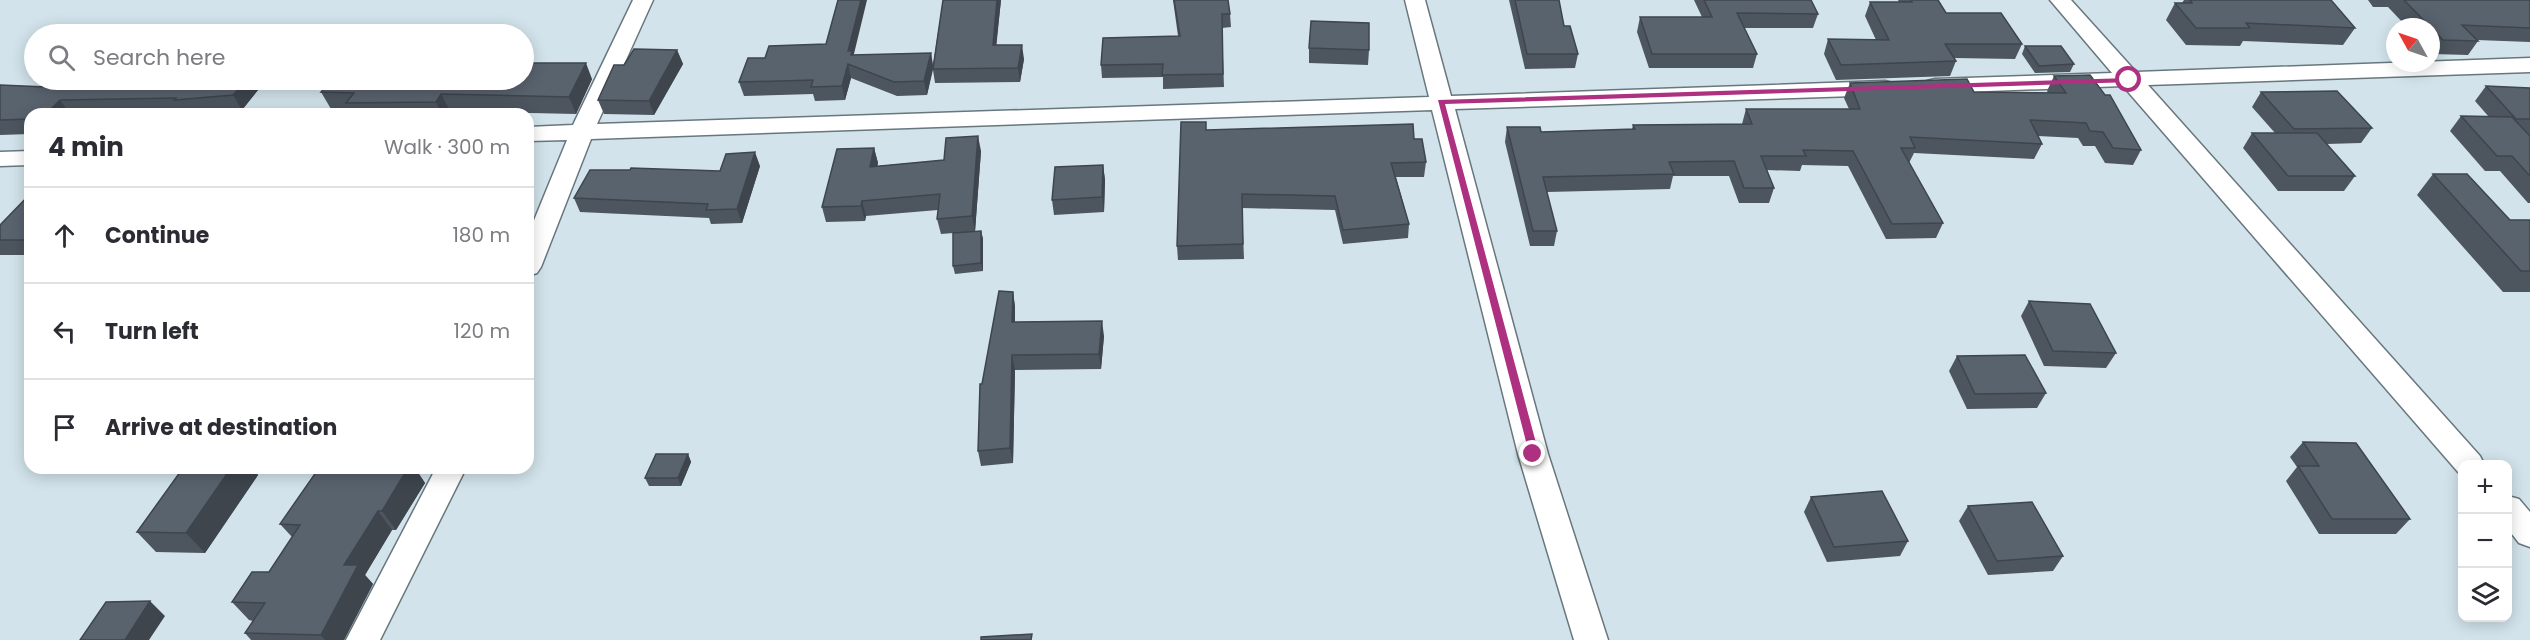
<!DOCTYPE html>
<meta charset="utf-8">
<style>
body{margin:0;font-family:Poppins,sans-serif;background:#f2f2f3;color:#2b2b33}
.controls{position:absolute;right:18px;bottom:18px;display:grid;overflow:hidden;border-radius:12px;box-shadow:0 3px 15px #0003}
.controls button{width:54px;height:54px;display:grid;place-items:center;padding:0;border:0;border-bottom:2px solid #e1e1e2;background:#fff;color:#2b2b33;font:30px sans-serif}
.compass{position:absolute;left:2386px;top:18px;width:54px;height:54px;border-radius:50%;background:#fff;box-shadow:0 3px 15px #0003;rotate:310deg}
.stop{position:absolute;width:18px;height:18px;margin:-14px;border:4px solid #ae3181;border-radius:50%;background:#fff}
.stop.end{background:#ae3181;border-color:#fff;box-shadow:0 2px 6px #0008}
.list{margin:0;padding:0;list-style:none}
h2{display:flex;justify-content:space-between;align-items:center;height:78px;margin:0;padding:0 24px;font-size:26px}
h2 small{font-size:20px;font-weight:400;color:#7c7c81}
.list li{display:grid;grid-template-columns:39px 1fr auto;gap:18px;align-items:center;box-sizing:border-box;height:96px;padding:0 24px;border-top:2px solid #e1e1e2}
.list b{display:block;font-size:22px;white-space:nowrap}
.list em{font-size:20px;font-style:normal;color:#7c7c81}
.icon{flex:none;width:33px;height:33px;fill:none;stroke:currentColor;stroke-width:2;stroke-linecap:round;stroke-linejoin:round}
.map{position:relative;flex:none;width:2530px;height:640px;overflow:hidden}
.search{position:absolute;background:#fff;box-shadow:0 3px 15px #0003;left:24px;top:24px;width:510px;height:66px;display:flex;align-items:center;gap:15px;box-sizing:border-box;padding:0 21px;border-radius:33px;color:#7c7c81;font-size:22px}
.panel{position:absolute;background:#fff;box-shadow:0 3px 15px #0003;left:24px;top:108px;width:510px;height:366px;border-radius:18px}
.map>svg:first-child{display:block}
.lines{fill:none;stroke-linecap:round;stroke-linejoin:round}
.minor-casing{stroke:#68777e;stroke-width:3}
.minor{fill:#fff;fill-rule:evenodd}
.wall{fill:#4d555f}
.shaded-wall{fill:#3e454d}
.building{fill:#59636e;stroke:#3e454d;stroke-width:1.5}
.route{fill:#ae3181}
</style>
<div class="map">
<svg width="2530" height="640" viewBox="0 0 2530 640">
<rect width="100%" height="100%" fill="#d2e3eb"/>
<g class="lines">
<g class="minor-casing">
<path id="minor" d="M 633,0 L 653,0 L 597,124 L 1429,97 L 1405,0 L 1425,0 L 1451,96 L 1885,81 L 1893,83 L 1896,88 L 1893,93 L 1885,95 L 1455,109 L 1548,454 L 1608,640 L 1574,640 L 1518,454 L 1432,110 L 591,139 L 541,267 L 537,273 L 528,276 L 528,235 L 567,140 L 528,141 L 528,127 L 573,125 Z
M 2050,0 L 2071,0 L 2136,72 L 2530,58 L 2530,72 L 2148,85 L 2480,456 L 2484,464 L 2462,464 L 2462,474 L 2458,472 L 2123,86 L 1935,93 L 1927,91 L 1924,86 L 1927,81 L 1935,79 L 2112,73 Z
M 30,151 L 30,165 L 0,166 L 0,152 Z
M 436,468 L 466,468 L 380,640 L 346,640 Z
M 2508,496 L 2519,499 L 2530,512 L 2530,547 L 2519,543 L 2508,529 Z"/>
</g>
<use href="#minor" class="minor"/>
</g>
<path class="wall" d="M 943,0 L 1001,0 L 996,45 L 1024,59 L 1020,82 L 935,83 L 933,70 L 927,95 L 897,96 L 851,78 L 845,100 L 815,101 L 813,94 L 744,96 L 739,82 L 854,55 L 931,53 L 933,65 Z
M 1173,0 L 1228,0 L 1230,14 L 1231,27 L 1222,28 L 1224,87 L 1163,89 L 1163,77 L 1102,78 L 1101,65 L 1178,36 Z
M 1509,0 L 1559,0 L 1564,26 L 1578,54 L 1575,68 L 1525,69 Z
M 1694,0 L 1811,0 L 1818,14 L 1813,28 L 1744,28 L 1757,54 L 1753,68 L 1649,68 L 1637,32 L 1640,17 L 1702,17 Z
M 1898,0 L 1938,0 L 1946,13 L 2022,44 L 2015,59 L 1954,58 L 1956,61 L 1950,76 L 1836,80 L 1824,54 L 1828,39 L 1876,40 L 1865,16 L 1870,2 L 1899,2 Z
M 2184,0 L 2331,0 L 2355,28 L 2343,45 L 2243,41 L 2240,46 L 2186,45 L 2166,20 L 2175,3 L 2182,3 Z
M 2368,0 L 2530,0 L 2530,42 L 2477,40 L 2478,41 L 2468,55 L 2433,54 L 2431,52 L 2431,27 L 2407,27 L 2388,7 L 2373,7 Z
M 2025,46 L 2074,64 L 2070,72 L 2035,73 L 2022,54 Z
M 1309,48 L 1369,50 L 1368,65 L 1309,63 Z
M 677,50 L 683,64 L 654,115 L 604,114 L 598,100 Z
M 530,55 L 533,63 L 592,79 L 576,114 L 450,111 L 448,114 L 352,114 L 349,109 L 331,109 L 321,92 Z
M 2054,76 L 2141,150 L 2133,165 L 2105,163 L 2095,146 L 2083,146 L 2078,138 L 2038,136 L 2042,144 L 2034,159 L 1914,153 L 1909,163 L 1943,223 L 1936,238 L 1886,239 L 1848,166 L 1802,165 L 1800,171 L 1767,170 L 1774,188 L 1769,203 L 1739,203 L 1729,176 L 1673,176 L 1670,189 L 1547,192 L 1557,231 L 1554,246 L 1530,246 L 1505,142 L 1507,127 L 1541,132 L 1632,129 L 1633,125 L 1742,124 L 1746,109 L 1849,109 L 1844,98 L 1850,83 L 1974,92 L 2048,93 L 2047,91 Z
M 54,80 L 266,80 L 242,110 L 193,114 L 184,114 L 183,113 L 30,114 L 30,134 L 0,135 L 0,85 L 47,87 Z
M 2486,86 L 2530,88 L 2530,135 L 2529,135 L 2530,136 L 2530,203 L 2528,203 L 2500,171 L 2485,171 L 2450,131 L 2461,116 L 2489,117 L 2475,101 Z
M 2261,92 L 2372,128 L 2361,143 L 2326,144 L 2355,176 L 2344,191 L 2278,191 L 2243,148 L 2252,133 L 2275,133 L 2252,107 Z
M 1206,130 L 1414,139 L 1426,162 L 1424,177 L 1396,177 L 1409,224 L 1408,238 L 1343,244 L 1335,210 L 1242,208 L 1244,259 L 1178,260 L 1177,246 Z
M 874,148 L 878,163 L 877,166 L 944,160 L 981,151 L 975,231 L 981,231 L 983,239 L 983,271 L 955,274 L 953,266 L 966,232 L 941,234 L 937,219 L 938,210 L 866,216 L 865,221 L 826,222 L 822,207 Z
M 1103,165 L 1105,180 L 1104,212 L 1054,215 L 1052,200 Z
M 760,166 L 742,223 L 711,224 L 709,218 L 580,212 L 574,198 L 720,171 Z
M 2433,174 L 2510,220 L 2530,220 L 2530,292 L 2503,292 L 2417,195 Z
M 30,194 L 30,255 L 0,255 L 0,225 Z
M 1013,292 L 1015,307 L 1015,322 L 1104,336 L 1101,369 L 1015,370 L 1013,463 L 981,466 L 978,451 L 982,384 Z
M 2029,301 L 2116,353 L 2106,368 L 2044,366 L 2021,316 Z
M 1957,356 L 2046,393 L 2037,408 L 1967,409 L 1949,371 Z
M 2303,442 L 2410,519 L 2396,534 L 2319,534 L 2286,481 L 2297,467 L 2290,457 Z
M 688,454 L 691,462 L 681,486 L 649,486 L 645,478 Z
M 183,468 L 252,468 L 258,475 L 205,553 L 156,552 L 137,532 Z
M 319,468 L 415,468 L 425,483 L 396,530 L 392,530 L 365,575 L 373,584 L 344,640 L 251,640 L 245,633 L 253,621 L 249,620 L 232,602 L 269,572 L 292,537 L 280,524 Z
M 1811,497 L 1908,541 L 1900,556 L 1827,562 L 1804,512 Z
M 1968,506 L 2063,556 L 2053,571 L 1988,575 L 1959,521 Z"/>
<path class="shaded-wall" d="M 861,0 L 867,0 L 853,58 L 848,51 Z
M 997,0 L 1001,0 L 995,59 L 993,45 Z
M 1022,45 L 1024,59 L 1020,82 L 1018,68 Z
M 677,50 L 683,64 L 654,115 L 649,101 Z
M 931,53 L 933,67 L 927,95 L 924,81 Z
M 530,55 L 537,72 L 525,63 Z
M 586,63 L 592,79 L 576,114 L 569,97 Z
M 848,64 L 851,78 L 845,100 L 842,86 Z
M 246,80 L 266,80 L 242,110 L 233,95 Z
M 441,94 L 450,111 L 448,114 L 442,114 L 436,102 Z
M 60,100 L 70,114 L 46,114 Z
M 978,136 L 981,151 L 975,232 L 972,216 Z
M 874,148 L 878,163 L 874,182 L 870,167 Z
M 755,152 L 760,166 L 742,223 L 737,209 Z
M 1103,165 L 1105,180 L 1104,212 L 1102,197 Z
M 862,201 L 866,216 L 865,221 L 861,206 Z
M 981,231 L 983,239 L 983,271 L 981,263 Z
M 1013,292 L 1015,307 L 1015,338 L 1012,322 Z
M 1102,321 L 1104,336 L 1101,369 L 1099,354 Z
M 1012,355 L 1015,370 L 1013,463 L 1010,448 Z
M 688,454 L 691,462 L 681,486 L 678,478 Z
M 231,468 L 252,468 L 258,475 L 205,553 L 186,533 Z
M 408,468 L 415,468 L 425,483 L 396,530 L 382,511 Z
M 378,511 L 392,530 L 365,575 L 373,584 L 344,640 L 325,640 L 321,635 L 344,565 Z
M 150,601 L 165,616 L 149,640 L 125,640 Z"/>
<path class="building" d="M 838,0 L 861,0 L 848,51 L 852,51 L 851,55 L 931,53 L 924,81 L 894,82 L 848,64 L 842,86 L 811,87 L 813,80 L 739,82 L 748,58 L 765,58 L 769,46 L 826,44 Z
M 943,0 L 997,0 L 993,45 L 1022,45 L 1018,68 L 933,69 Z
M 1174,0 L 1228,0 L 1230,14 L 1222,14 L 1223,74 L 1162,75 L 1163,64 L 1101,65 L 1103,38 L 1180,36 Z
M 1515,0 L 1559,0 L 1564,26 L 1570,26 L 1578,54 L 1527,54 Z
M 1704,0 L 1811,0 L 1818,14 L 1737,13 L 1757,54 L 1652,54 L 1640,17 L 1712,17 Z
M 1911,0 L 1938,0 L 1946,13 L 2001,13 L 2022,44 L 1945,44 L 1956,61 L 1841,65 L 1828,39 L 1889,40 L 1870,2 L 1912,2 Z
M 2190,0 L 2331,0 L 2355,28 L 2246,23 L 2250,28 L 2196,28 L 2175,3 L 2192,3 Z
M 2404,0 L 2530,0 L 2530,28 L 2462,25 L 2478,41 L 2443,40 Z
M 1311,21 L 1369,23 L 1369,50 L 1309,48 Z
M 2025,46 L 2061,46 L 2074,64 L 2039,66 Z
M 634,49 L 677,50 L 649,101 L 598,100 L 614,65 L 624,65 Z
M 524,55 L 530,55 L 525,63 L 586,63 L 569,97 L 441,94 L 436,102 L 346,103 L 354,93 L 321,92 L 332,80 L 524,80 Z
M 2090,75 L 2105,95 L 2110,95 L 2141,150 L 2113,148 L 2103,132 L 2090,131 L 2086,123 L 2030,120 L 2042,144 L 1910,137 L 1915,148 L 1901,148 L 1943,223 L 1892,224 L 1853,151 L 1803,150 L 1806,156 L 1761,156 L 1774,188 L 1744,188 L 1734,161 L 1669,162 L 1674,174 L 1543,177 L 1557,231 L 1533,231 L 1507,127 L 1540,127 L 1541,132 L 1635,129 L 1633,125 L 1752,124 L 1746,109 L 1860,109 L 1850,83 L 1967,79 L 1974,92 L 2066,93 L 2054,76 Z
M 54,80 L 246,80 L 233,95 L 174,100 L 176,98 L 60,100 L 46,114 L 30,114 L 30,119 L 0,120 L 0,85 L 47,87 Z
M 2486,86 L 2530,88 L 2530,119 L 2516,119 Z
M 2337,91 L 2372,128 L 2294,129 L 2261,92 Z
M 2461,116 L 2512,117 L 2530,136 L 2530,176 L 2512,156 L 2497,156 Z
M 1181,122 L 1206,122 L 1206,130 L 1413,124 L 1414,139 L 1422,139 L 1426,162 L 1391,163 L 1409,224 L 1343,230 L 1335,196 L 1242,194 L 1243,244 L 1177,246 Z
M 2252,133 L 2317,133 L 2355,176 L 2288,176 Z
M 978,136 L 972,216 L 937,219 L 940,194 L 862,201 L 861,206 L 822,207 L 837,149 L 874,148 L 870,167 L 944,160 L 946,138 Z
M 755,152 L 737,209 L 706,210 L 708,204 L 574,198 L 590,170 L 630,170 L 631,168 L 720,171 L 726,154 Z
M 1103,165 L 1102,197 L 1052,200 L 1055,167 Z
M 2433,174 L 2467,174 L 2510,220 L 2530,220 L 2530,271 L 2521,271 Z
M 30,194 L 30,240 L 0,240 L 0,225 Z
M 981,231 L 981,263 L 953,266 L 953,233 Z
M 999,291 L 1013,292 L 1012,322 L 1102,321 L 1099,354 L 1012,355 L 1010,448 L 978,451 L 980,384 L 982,384 Z
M 2029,301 L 2090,304 L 2116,353 L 2053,351 Z
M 2025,355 L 2046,393 L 1975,394 L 1957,356 Z
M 2303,442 L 2356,443 L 2410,519 L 2332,519 L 2298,466 L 2319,466 Z
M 656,454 L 688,454 L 678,478 L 645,478 Z
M 183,468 L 231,468 L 186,533 L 137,532 Z
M 319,468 L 408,468 L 382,511 L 378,511 L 344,565 L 358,565 L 321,635 L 245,633 L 265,603 L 232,602 L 252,572 L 269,572 L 300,525 L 280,524 Z
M 1882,491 L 1908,541 L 1834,547 L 1811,497 Z
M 2032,502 L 2063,556 L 1997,561 L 1968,506 Z
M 150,601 L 125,640 L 80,640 L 106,602 Z
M 1032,634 L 1031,640 L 981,640 L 981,637 Z"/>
<path class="route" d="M 2129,78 L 2133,80 L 2132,82 L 1445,104 L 1539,454 L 1537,457 L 1530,457 L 1438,100 Z"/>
</svg>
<div class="controls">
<button>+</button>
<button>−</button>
<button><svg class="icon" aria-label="layers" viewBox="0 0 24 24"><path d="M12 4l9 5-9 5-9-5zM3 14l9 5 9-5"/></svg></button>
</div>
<svg class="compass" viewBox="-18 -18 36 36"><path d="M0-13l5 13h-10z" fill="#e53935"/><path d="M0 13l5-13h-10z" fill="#7c7c81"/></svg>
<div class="stop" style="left:2129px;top:80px"></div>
<div class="stop end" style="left:1533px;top:454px"></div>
<div class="search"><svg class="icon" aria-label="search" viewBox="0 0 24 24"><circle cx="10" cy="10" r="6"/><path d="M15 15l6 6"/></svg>Search here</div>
<section class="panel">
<h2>4 min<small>Walk · 300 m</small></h2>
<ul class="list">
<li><svg class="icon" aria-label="ahead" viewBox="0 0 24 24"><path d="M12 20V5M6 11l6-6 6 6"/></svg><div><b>Continue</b></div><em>180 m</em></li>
<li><svg class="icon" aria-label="left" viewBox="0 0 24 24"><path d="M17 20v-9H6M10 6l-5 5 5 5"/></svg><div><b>Turn left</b></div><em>120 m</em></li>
<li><svg class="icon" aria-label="arrive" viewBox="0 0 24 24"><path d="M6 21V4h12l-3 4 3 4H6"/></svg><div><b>Arrive at destination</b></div></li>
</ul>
</section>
</div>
